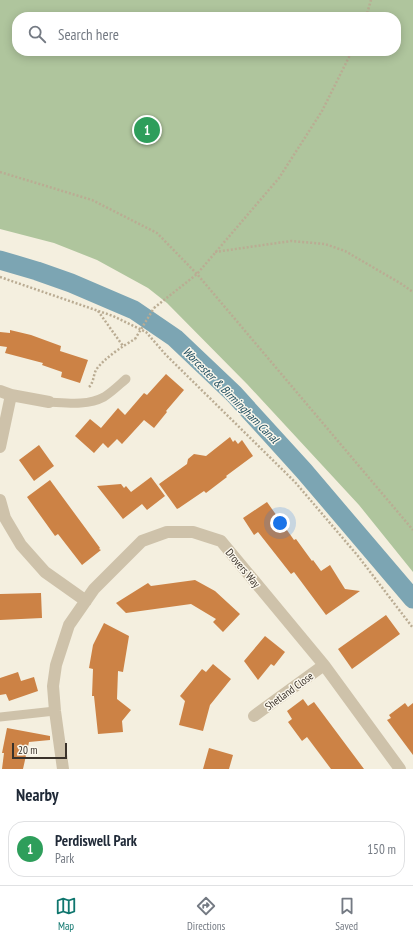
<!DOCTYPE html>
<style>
body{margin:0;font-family:"PT Sans Narrow",sans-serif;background:#f6f6f7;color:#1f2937}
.scale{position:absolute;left:12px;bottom:10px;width:55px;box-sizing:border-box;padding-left:4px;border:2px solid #3a322a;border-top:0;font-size:11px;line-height:14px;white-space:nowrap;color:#3a322a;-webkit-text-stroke:3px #fbf7ec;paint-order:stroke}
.you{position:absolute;left:280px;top:523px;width:14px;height:14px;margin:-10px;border:3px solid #fff;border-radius:50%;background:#1a73e8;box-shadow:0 0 0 6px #1a73e833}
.badge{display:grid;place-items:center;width:26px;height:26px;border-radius:50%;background:#0f766e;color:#fff;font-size:13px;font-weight:700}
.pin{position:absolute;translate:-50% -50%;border:2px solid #fff;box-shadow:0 1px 4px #0006}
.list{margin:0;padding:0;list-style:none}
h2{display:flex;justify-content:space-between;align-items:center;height:52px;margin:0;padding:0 16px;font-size:17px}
h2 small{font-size:13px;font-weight:400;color:#747a83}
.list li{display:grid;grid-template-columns:26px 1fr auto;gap:12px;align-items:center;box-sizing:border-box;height:56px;margin:0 8px 8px;padding:0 8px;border:1px solid #e0e1e3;border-radius:16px}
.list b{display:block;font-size:15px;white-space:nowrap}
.list p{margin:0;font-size:13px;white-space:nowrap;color:#747a83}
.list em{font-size:13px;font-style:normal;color:#747a83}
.icon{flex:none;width:22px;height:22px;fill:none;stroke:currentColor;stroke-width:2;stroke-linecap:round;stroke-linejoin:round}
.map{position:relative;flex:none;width:413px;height:769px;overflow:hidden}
.search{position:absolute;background:#fff;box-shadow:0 2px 10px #0003;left:12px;right:12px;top:12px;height:44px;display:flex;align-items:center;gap:10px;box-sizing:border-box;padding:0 14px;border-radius:16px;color:#747a83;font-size:15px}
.sheet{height:116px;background:#fff}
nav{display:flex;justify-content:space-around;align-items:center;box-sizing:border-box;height:56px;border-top:1px solid #e0e1e3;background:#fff;font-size:11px;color:#747a83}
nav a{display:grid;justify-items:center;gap:2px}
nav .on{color:#0f766e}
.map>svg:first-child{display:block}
.green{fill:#afc59d;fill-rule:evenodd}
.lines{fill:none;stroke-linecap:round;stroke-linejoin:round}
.canal{stroke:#7ca5b3;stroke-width:19}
.building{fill:#cc8245}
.path{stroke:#baac93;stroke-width:2.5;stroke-dasharray:2 2;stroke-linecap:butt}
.lane{stroke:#cec2aa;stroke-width:9}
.street{stroke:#cec2aa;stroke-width:12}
.path-bridge{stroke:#baac93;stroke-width:2.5;stroke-dasharray:2 2;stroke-linecap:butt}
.labels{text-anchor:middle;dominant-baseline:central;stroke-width:3;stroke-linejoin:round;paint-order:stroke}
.street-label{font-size:11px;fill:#3a322a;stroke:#fbf7ec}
.water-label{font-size:12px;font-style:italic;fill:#1c4c5f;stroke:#fbf7ec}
</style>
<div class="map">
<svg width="413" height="769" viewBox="0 0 413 769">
<rect width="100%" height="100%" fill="#f4efdf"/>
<path class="green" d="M 0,0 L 413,0 L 413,572 L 359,505 L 247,384 L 167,303 L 148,288 L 97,260 L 54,243 L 0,229 ZM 17,17 L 396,17 L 396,51 L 17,51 Z"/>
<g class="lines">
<path class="canal" d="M 0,260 L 37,271 L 71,283 L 134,310 L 175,338 L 234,394 L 304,471 L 413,599"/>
</g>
<path class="building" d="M 10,330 L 31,335 L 61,346 L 60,351 L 88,360 L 80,383 L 61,377 L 62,372 L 42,365 L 43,363 L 5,353 L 7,347 L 0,346 L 0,332 L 10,333 Z
M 166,374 L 184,390 L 166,411 L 167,412 L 154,428 L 144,420 L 122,444 L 117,439 L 108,448 L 103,443 L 94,453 L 75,436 L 90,419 L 101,428 L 118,408 L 125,415 L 144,393 L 147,395 Z
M 230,437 L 233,442 L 235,440 L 238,444 L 242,440 L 253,456 L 226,476 L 227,477 L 206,493 L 204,491 L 179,508 L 177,509 L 159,484 L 187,464 L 188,459 L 194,454 L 206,456 Z
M 39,445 L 54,466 L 34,481 L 19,460 Z
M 151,477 L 165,496 L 147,510 L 142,504 L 123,519 L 97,486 L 121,484 L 124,488 L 126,486 L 131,492 Z
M 50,480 L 100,548 L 99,549 L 101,550 L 82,565 L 58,534 L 55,536 L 27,497 Z
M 267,502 L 294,540 L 296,539 L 312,561 L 313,560 L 321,571 L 330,565 L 345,589 L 360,591 L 326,615 L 294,572 L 291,574 L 258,532 L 254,535 L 243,518 Z
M 195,580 L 215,591 L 240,614 L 223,632 L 213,622 L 216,619 L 191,604 L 126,613 L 116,603 L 148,583 L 151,586 Z
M 41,593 L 42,618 L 0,620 L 0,594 Z
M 386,615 L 400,634 L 352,669 L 338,649 Z
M 104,623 L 129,636 L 123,672 L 118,671 L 117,699 L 131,710 L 122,721 L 123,732 L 98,734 L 94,696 L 92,696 L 93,669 L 89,668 L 93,645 Z
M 265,636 L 285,652 L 274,666 L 271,664 L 258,680 L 244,661 Z
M 213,664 L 231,679 L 210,705 L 203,731 L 179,725 L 185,701 L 180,696 L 202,669 L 206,672 Z
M 18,672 L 21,681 L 34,677 L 38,691 L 9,701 L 6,694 L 0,695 L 0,678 Z
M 303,699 L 308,706 L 314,702 L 364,769 L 331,769 L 307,737 L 302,741 L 288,722 L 292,719 L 287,711 Z
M 405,703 L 408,707 L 413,703 L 413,755 L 387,720 L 391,718 L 389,715 Z
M 7,728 L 50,736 L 50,740 L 29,742 L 23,769 L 2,769 L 4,753 L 2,753 Z
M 209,748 L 233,755 L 229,769 L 203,769 Z"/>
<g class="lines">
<path class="path" d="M 366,17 L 371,0
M 0,172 L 92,200 L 157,233 L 197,274 L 413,530
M 215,252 L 291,241 L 325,244 L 345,251 L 400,283 L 413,292
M 0,277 L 113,316 L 146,332 L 166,355 L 295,482 L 358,556 L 413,628
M 154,308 L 197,274 L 279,178 L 322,111 L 352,51
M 98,311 L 123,346
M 89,387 C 94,382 93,376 96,370 C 104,358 123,346 135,339"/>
<path class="lane" d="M 49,402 C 67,403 87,406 104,397 C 112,392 119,385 126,379
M 0,717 L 55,711"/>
<path class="street" d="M 0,391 L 11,395 L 49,402
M 0,447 L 11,395
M 0,500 L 5,518 L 21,545 L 45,572 L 86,601
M 254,716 L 324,665
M 63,769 L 55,711 L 53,686 L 56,665 L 69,625 L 94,589 L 142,541 L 167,532 L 193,532 L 221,541 L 324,665 L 400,769"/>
<path class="path-bridge" d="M 135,339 L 154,308"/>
</g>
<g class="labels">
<g class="street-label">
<text transform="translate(243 568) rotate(50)">Drovers Way</text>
<text transform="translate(289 691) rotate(-36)">Shetland Close</text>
</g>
<g class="water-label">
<text transform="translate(231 395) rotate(45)">Worcester &amp; Birmingham Canal</text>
</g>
</g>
</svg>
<div class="scale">20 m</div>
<div class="you"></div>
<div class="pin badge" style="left:147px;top:130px;background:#2e9e5b">1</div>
<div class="search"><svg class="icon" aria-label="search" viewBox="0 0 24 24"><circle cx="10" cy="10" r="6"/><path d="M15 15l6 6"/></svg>Search here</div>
</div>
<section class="sheet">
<h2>Nearby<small></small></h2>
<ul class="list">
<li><span class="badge" style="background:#2e9e5b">1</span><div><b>Perdiswell Park</b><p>Park</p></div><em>150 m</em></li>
</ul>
</section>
<nav>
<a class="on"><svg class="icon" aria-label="map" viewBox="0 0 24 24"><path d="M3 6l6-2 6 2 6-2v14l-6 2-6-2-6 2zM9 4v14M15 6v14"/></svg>Map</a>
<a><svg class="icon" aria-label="directions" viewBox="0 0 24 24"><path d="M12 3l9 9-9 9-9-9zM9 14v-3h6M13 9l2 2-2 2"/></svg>Directions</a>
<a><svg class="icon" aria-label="saved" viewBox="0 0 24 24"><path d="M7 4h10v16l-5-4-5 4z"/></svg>Saved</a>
</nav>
